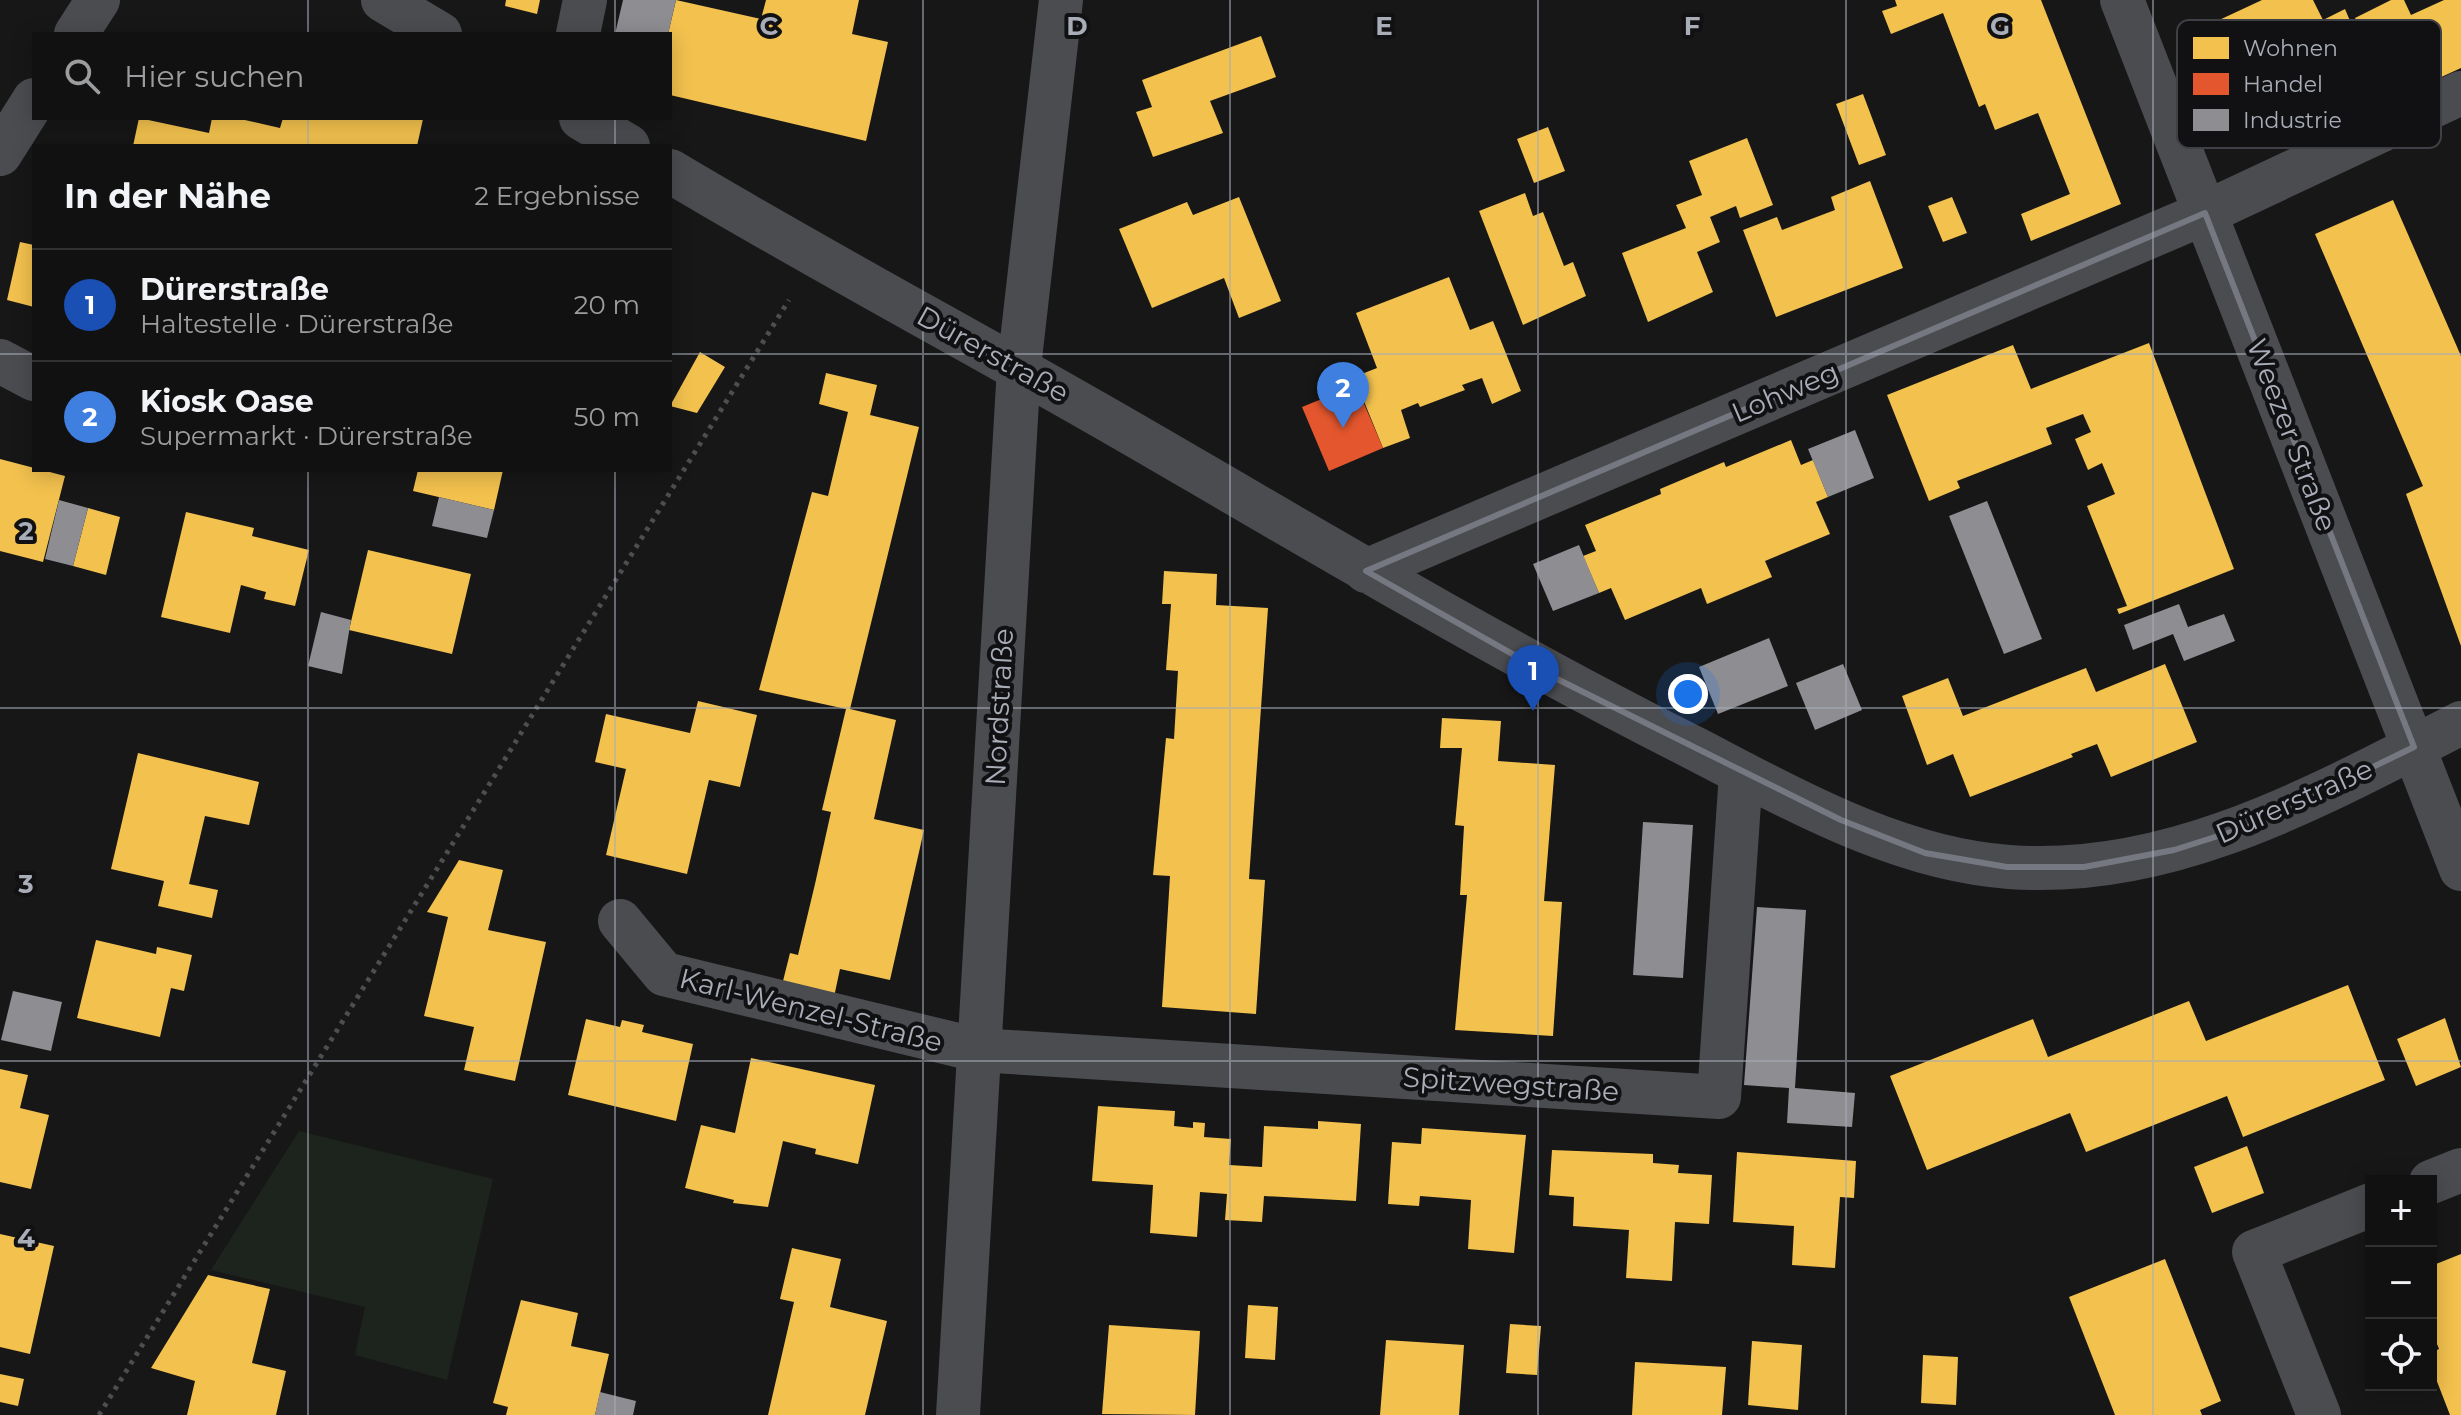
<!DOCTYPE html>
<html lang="de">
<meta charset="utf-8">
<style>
body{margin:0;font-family:Montserrat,sans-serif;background:#1e1f1f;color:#f1f3f6}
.controls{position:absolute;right:24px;bottom:24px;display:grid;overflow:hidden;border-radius:0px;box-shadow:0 4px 20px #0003}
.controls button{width:72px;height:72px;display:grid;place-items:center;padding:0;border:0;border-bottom:2px solid #303131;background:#111;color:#f1f3f6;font:40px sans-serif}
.you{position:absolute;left:1688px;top:694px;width:28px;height:28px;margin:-20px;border:6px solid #fff;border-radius:50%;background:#1a73e8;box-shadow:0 0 0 12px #1a73e833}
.badge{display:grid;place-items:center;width:52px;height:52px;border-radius:50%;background:#1a73e8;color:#fff;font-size:26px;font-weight:700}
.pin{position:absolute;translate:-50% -66px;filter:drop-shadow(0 2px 4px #0008)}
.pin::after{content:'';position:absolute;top:42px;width:28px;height:24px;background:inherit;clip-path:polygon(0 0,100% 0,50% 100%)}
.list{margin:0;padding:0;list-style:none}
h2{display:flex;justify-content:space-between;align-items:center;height:104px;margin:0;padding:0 32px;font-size:34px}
h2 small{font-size:26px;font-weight:400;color:#9c9d9f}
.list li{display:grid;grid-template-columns:52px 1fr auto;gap:24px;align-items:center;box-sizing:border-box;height:112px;padding:0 32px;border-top:2px solid #303131}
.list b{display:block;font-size:30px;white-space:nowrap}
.list p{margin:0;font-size:26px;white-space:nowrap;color:#9c9d9f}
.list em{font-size:26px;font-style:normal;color:#9c9d9f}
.icon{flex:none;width:44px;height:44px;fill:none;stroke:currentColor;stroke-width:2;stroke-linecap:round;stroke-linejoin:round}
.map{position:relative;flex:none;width:2461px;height:1415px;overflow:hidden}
.search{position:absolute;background:#111;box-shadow:0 4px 20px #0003;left:32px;top:32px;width:640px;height:88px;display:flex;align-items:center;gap:20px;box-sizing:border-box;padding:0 28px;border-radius:0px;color:#9c9d9f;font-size:30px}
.panel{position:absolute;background:#111;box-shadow:0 4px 20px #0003;left:32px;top:144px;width:640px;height:328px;border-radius:0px}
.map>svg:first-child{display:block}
.green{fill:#1d241e}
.homes{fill:#f2c14e}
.shops{fill:#e4572e}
.industry{fill:#8d8d92}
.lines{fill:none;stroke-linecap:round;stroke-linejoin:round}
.path{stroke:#4d4e52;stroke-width:5;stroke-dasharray:4 6;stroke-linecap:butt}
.minor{stroke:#4b4c50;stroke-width:44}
.marked{fill:none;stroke:#757880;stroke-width:6;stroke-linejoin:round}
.grid{fill:none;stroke:#a8adb8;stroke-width:2;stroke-opacity:0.55}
.labels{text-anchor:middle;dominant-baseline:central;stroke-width:8;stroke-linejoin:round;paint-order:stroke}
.street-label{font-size:28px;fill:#a8adb8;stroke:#111113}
.key{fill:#111113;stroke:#3e4045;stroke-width:2}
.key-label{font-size:22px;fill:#a8adb8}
.grid-label{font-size:26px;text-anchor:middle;font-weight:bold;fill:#a8adb8;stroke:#111113;stroke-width:8;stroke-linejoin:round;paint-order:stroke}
</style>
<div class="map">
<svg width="2461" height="1415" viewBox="0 0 2461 1415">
<rect width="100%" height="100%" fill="#171717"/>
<path class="green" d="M 299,1131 L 493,1179 L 447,1380 L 355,1355 L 365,1307 L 211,1270 Z"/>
<path class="homes" d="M 506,0 L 540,0 L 537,14 L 505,6 Z
M 676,0 L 761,19 L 766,0 L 859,0 L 852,34 L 888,42 L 866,141 L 670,95 L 668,34 Z
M 1895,0 L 2041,0 L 2121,204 L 2031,241 L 2021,214 L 2070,194 L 2038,113 L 1995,130 L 1985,104 L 1979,107 L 1943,13 L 1891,34 L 1882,11 L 1897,6 Z
M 2262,0 L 2313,0 L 2323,20 L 2345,9 L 2385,103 L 2327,129 L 2298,68 L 2245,92 L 2217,21 Z
M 2391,0 L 2404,0 L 2411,15 L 2444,0 L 2461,0 L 2461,68 L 2391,100 L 2355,18 Z
M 1261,36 L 1276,77 L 1210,101 L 1223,133 L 1153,157 L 1136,112 L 1152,107 L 1142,80 Z
M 1863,94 L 1886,155 L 1859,165 L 1836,104 Z
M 139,118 L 209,133 L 212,118 L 236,118 L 280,128 L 283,118 L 423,119 L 417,146 L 133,146 Z
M 1548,127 L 1565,171 L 1534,183 L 1517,139 Z
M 1747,138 L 1773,205 L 1740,218 L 1736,206 L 1710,217 L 1720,242 L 1697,252 L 1713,292 L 1648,322 L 1622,253 L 1686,228 L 1676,205 L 1702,195 L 1689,161 Z
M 1870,181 L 1903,268 L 1776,317 L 1743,230 L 1777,217 L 1782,230 L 1835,210 L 1831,197 Z
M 1525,193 L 1533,216 L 1543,212 L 1564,266 L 1573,262 L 1586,296 L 1523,325 L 1479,211 Z
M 1239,197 L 1281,301 L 1239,318 L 1224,278 L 1152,308 L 1119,229 L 1187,202 L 1193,215 Z
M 1952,197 L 1967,233 L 1943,242 L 1928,206 Z
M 2393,200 L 2461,356 L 2461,646 L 2406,494 L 2423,486 L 2315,234 Z
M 20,242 L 34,245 L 34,307 L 7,300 Z
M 1449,277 L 1470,330 L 1493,321 L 1521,391 L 1492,404 L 1482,378 L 1462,385 L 1465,390 L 1420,407 L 1418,403 L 1401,410 L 1410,438 L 1383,448 L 1354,377 L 1377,368 L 1356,313 Z
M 2149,343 L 2234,569 L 2119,614 L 2117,609 L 2127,606 L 2087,506 L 2115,494 L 2102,463 L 2088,470 L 2075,439 L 2091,432 L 2083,414 L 2046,428 L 2052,444 L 1957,481 L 1960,488 L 1929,501 L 1887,395 L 2013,345 L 2031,389 Z
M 700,352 L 725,367 L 697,413 L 670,406 Z
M 826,373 L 877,385 L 870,415 L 919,427 L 850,709 L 896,720 L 874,819 L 924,830 L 890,980 L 840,969 L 834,997 L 782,985 L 790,953 L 798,955 L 815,884 L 831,812 L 822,810 L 846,709 L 759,690 L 812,492 L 828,496 L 848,412 L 819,404 Z
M 1791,440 L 1801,465 L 1813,460 L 1828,497 L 1816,502 L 1830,534 L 1765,561 L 1772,577 L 1707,604 L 1701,588 L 1625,620 L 1611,588 L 1599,593 L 1583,556 L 1596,551 L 1585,525 L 1661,494 L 1660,489 L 1724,462 L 1726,467 Z
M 0,459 L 65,476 L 43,562 L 0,551 Z
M 418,470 L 503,470 L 494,510 L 413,491 Z
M 88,508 L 120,517 L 106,575 L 73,566 Z
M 186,512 L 254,528 L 252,536 L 309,550 L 295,606 L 264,599 L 266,592 L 241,585 L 230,633 L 161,617 Z
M 368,550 L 471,574 L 452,654 L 349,630 Z
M 1164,571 L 1217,574 L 1216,605 L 1268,608 L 1249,879 L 1265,880 L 1256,1014 L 1162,1007 L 1170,876 L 1153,875 L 1166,738 L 1174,739 L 1178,671 L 1166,670 L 1171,604 L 1162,604 Z
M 2165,664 L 2197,742 L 2111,777 L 2097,744 L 2071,754 L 2073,757 L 1970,797 L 1953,754 L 1927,765 L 1902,696 L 1948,678 L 1963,716 L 2086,668 L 2096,692 Z
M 698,701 L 757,715 L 740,787 L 709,780 L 687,874 L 606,855 L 626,769 L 595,762 L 606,714 L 690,733 Z
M 1442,718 L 1501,721 L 1498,761 L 1555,765 L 1544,901 L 1562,902 L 1553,1036 L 1455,1030 L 1467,895 L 1460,895 L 1464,826 L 1455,825 L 1462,748 L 1440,748 Z
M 138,753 L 259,782 L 249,825 L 205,816 L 189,884 L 218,890 L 212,918 L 158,906 L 164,881 L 111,869 Z
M 459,860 L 503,870 L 488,930 L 546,942 L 515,1081 L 464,1070 L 474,1027 L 424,1016 L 448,917 L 427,912 Z
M 96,940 L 156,954 L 157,947 L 192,955 L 184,991 L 171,988 L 160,1037 L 77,1018 Z
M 2348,985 L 2385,1080 L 2243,1137 L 2227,1096 L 2086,1152 L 2070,1113 L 1927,1170 L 1890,1076 L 2033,1019 L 2048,1057 L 2189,1001 L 2206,1041 Z
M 2445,1018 L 2461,1067 L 2416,1086 L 2397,1039 Z
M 586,1019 L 620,1027 L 622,1020 L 644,1025 L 642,1032 L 693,1044 L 676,1121 L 568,1095 Z
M 751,1058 L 875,1085 L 858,1164 L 815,1154 L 816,1149 L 783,1141 L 768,1207 L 733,1203 L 734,1200 L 685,1188 L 701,1125 L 735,1133 Z
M 0,1069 L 28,1075 L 20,1108 L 49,1115 L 31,1189 L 0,1182 Z
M 1098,1106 L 1175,1111 L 1174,1126 L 1193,1128 L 1193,1122 L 1205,1123 L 1204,1137 L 1231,1139 L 1229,1165 L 1262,1167 L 1264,1126 L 1318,1129 L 1318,1121 L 1361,1124 L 1356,1201 L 1264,1196 L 1262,1222 L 1225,1220 L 1227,1194 L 1200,1192 L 1197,1237 L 1150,1233 L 1153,1185 L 1092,1181 Z
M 1422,1128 L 1526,1135 L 1514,1253 L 1468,1249 L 1471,1200 L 1420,1196 L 1419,1206 L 1388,1204 L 1392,1142 L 1421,1144 Z
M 2247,1146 L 2264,1193 L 2212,1213 L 2194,1167 Z
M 1552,1150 L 1653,1154 L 1653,1163 L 1679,1165 L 1678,1173 L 1712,1175 L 1709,1224 L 1675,1222 L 1672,1281 L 1626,1278 L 1629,1230 L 1573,1226 L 1574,1197 L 1549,1195 Z
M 1737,1152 L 1856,1161 L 1854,1198 L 1840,1197 L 1835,1268 L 1792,1265 L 1794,1226 L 1733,1222 Z
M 0,1234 L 54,1246 L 30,1354 L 0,1347 Z
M 792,1248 L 841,1259 L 830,1307 L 887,1321 L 865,1415 L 768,1415 L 794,1302 L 780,1299 Z
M 2461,1254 L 2461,1415 L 2450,1415 L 2431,1366 L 2431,1353 L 2439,1349 L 2431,1329 L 2431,1266 Z
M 2165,1259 L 2221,1401 L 2200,1410 L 2202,1415 L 2115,1415 L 2069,1297 Z
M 208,1275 L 270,1289 L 252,1363 L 286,1371 L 276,1415 L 187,1415 L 195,1381 L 151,1368 Z
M 521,1300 L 578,1313 L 571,1346 L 609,1354 L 595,1415 L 506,1415 L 508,1407 L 493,1403 Z
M 1248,1305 L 1278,1307 L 1275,1360 L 1245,1358 Z
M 1510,1324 L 1541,1326 L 1537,1375 L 1506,1373 Z
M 1109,1325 L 1200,1331 L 1195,1415 L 1102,1414 Z
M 1386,1340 L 1464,1345 L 1459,1415 L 1380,1415 Z
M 1752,1341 L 1802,1345 L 1798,1410 L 1748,1405 Z
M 1923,1355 L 1958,1357 L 1956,1405 L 1921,1403 Z
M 1635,1362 L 1726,1367 L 1722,1415 L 1632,1415 Z
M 0,1374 L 24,1379 L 18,1406 L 0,1402 Z"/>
<path class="shops" d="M 1356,385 L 1383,448 L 1329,471 L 1302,407 Z"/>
<path class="industry" d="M 623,0 L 676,0 L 668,34 L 615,34 Z
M 1855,430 L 1874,478 L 1828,497 L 1808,449 Z
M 439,497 L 494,510 L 487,538 L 432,526 Z
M 59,500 L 88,508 L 73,566 L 45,559 Z
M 1987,501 L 2042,639 L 2004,654 L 1949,516 Z
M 1579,545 L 1599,593 L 1553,611 L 1533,564 Z
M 2179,604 L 2188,627 L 2224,614 L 2235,641 L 2184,661 L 2173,634 L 2133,650 L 2124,625 Z
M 321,612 L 351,620 L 342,674 L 308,666 Z
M 1769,638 L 1788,686 L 1718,714 L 1699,667 Z
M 1843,664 L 1862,710 L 1815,730 L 1796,683 Z
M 1643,822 L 1693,825 L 1683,978 L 1633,975 Z
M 1757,907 L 1806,910 L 1795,1088 L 1855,1093 L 1852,1127 L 1787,1123 L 1789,1088 L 1744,1085 Z
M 13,991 L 62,1002 L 51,1051 L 1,1040 Z
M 600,1392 L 636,1401 L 633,1415 L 595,1415 Z"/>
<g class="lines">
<path class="path" d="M 99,1415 L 789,300"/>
<path class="minor" d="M 383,0 L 440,34
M 2122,0 L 2461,869
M 76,34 L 98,0
M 578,34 L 585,0
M 581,118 L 628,146
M 0,154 L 34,100
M 670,171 C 834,269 1002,357 1167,454 C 1340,555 1513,657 1692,747 C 1791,798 1896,859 2009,867 C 2172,879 2320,795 2461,723
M 0,361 L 34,379
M 1366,571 L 2205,213 L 2461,93
M 620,921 L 664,974 L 978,1050 L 1719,1097 L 1741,773
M 2431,1182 L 2461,1170
M 958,1415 L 1019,367 L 1061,0
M 2319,1415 L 2254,1252 L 2371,1205"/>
</g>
<path class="marked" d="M 2205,213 L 2414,747 L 2253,825 L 2174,850 L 2084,867 L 2007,867 L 1925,853 L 1841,820 L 1553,677 L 1366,571 Z"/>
<path class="grid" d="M 308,0 L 308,34M 615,0 L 615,34M 923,0 L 923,1415M 1230,0 L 1230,1415M 1538,0 L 1538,1415M 1846,0 L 1846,1415M 2153,0 L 2153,1415M 308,118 L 308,146M 615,118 L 615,146M 0,354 L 34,354M 670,354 L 2461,354M 308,470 L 308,1415M 615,470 L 615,1415M 0,708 L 2461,708M 0,1061 L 2461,1061"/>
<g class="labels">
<g class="street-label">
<text transform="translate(993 354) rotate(29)">Dürerstraße</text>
<text transform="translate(1785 392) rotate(-23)">Lohweg</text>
<text transform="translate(2292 435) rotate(69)">Weezer Straße</text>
<text transform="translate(999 707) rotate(-87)">Nordstraße</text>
<text transform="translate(2294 801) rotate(-24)">Dürerstraße</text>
<text transform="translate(811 1010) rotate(14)">Karl-Wenzel-Straße</text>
<text transform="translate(1511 1084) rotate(4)">Spitzwegstraße</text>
</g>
</g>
<rect x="2177" y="20" width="264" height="128" rx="12" class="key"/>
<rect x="2193" y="37" width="36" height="22" fill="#f2c14e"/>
<rect x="2193" y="73" width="36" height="22" fill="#e4572e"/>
<rect x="2193" y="109" width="36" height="22" fill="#8d8d92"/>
<g class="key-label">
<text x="2243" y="56">Wohnen</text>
<text x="2243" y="92">Handel</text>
<text x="2243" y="128">Industrie</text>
</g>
<g class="grid-label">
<text x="769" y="35">C</text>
<text x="1077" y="35">D</text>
<text x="1384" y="35">E</text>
<text x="1692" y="35">F</text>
<text x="2000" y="35">G</text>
<text x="26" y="540">2</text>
<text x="26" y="893">3</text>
<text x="26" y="1247">4</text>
</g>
</svg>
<div class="controls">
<button>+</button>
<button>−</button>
<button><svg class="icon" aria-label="locate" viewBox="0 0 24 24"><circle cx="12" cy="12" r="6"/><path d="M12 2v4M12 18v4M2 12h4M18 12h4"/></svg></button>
</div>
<div class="you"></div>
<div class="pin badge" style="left:1533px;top:711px;background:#1a4fb4">1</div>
<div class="pin badge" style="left:1343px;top:428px;background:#3f7fe0">2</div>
<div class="search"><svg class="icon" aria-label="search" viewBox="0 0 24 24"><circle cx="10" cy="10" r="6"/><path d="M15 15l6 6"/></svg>Hier suchen</div>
<section class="panel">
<h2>In der Nähe<small>2 Ergebnisse</small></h2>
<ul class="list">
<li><span class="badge" style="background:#1a4fb4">1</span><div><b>Dürerstraße</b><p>Haltestelle · Dürerstraße</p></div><em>20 m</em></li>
<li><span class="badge" style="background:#3f7fe0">2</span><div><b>Kiosk Oase</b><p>Supermarkt · Dürerstraße</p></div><em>50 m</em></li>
</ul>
</section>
</div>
